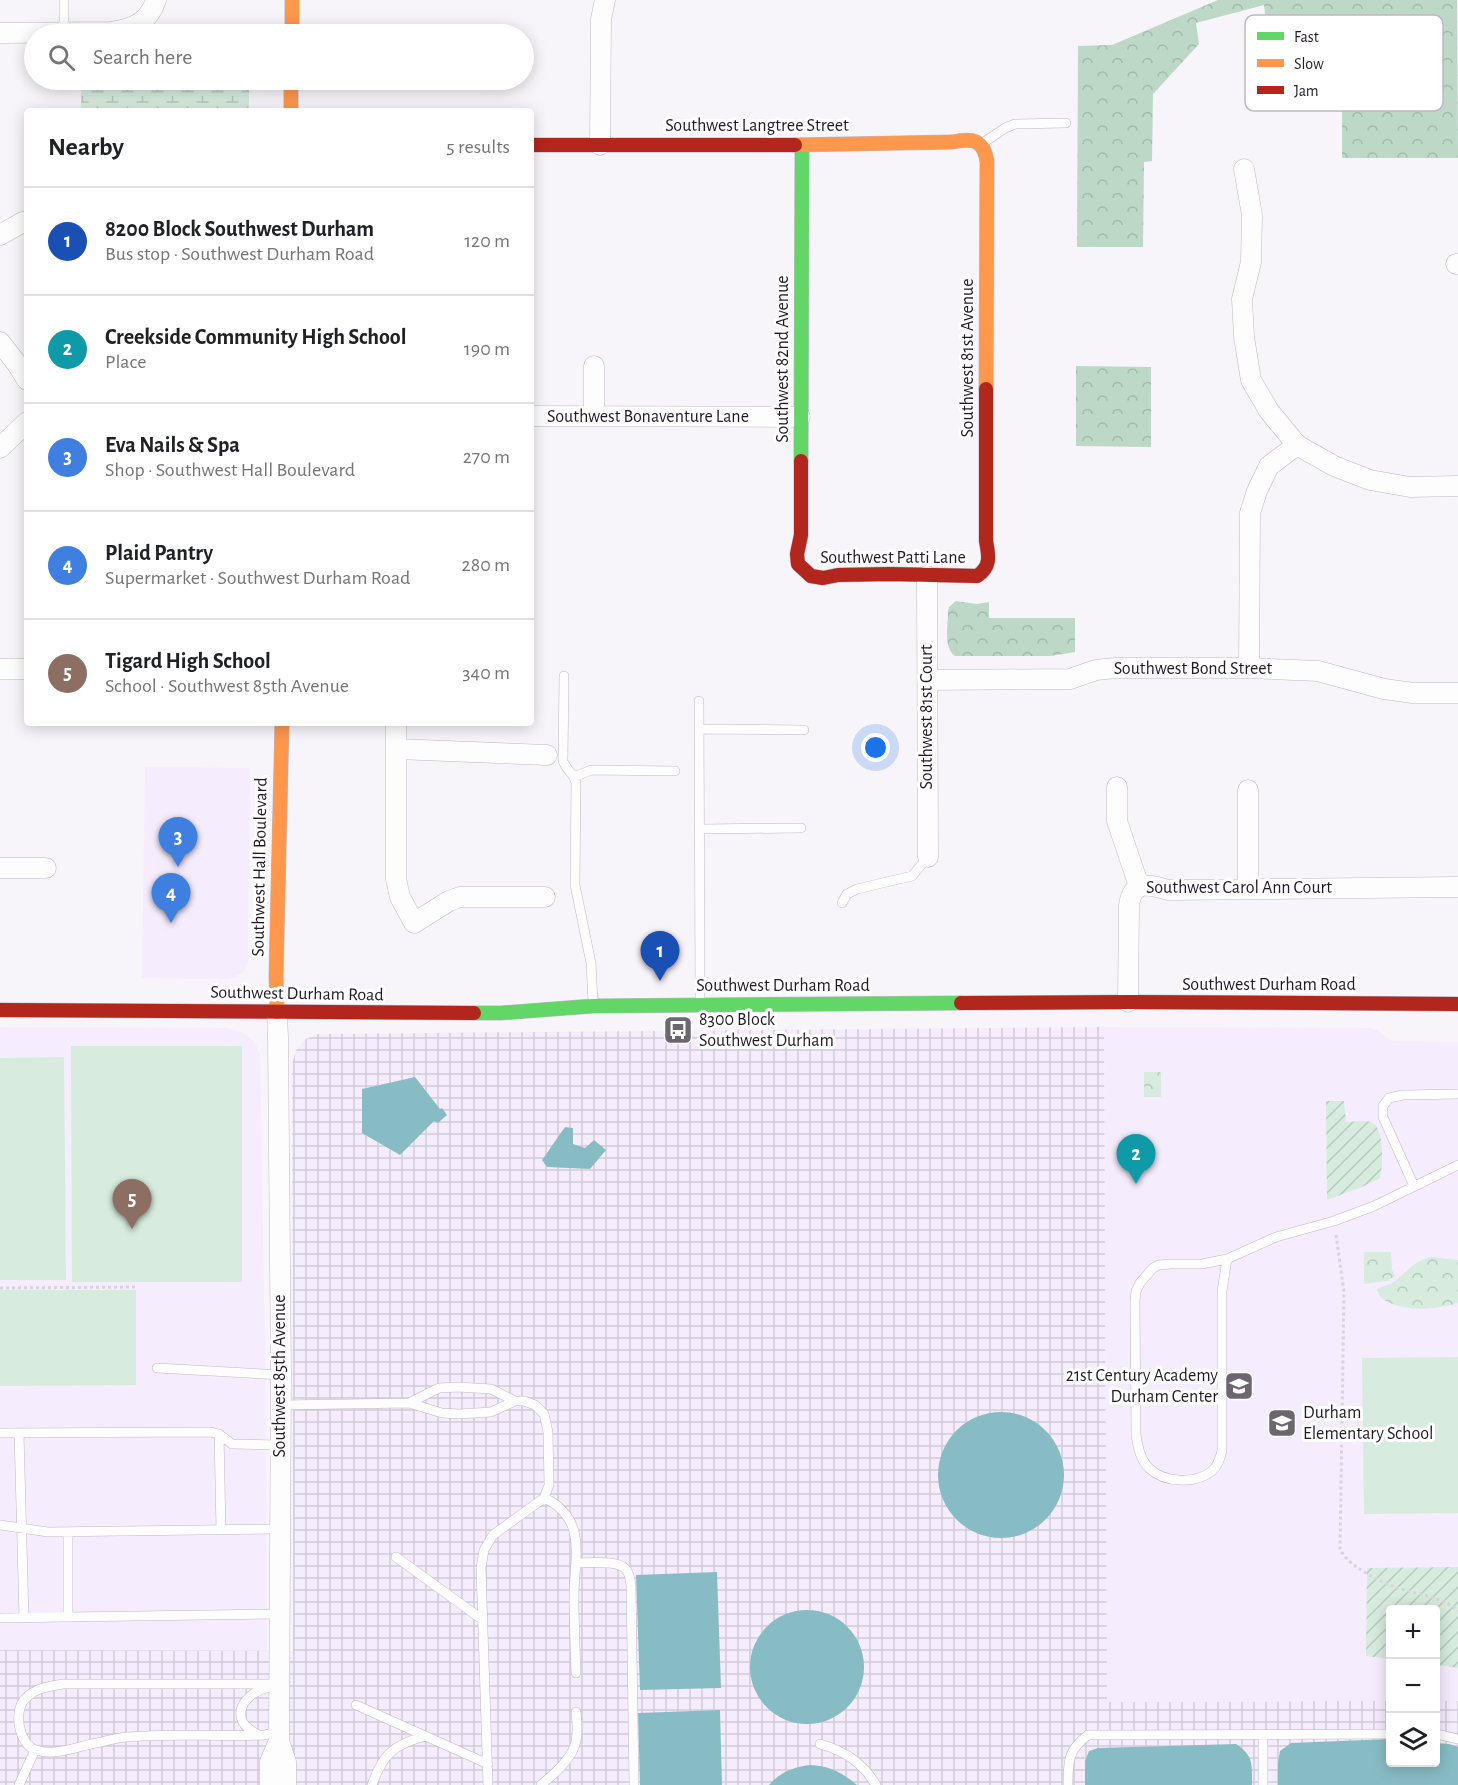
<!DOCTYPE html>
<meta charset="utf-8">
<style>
body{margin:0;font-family:"Alegreya Sans",sans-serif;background:#f2f2f2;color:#202124}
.controls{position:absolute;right:18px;bottom:18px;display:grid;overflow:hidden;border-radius:6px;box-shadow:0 3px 15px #0003}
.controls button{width:54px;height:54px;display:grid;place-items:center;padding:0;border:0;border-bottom:2px solid #e0e0e0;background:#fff;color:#202124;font:30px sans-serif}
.you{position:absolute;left:876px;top:748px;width:21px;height:21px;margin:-15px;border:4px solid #fff;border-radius:50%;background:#1a73e8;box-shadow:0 0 0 9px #1a73e833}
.badge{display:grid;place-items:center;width:39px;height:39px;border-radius:50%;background:#d93025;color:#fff;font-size:20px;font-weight:700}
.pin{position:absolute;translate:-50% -50px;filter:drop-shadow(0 2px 3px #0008)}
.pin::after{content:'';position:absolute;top:32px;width:21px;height:18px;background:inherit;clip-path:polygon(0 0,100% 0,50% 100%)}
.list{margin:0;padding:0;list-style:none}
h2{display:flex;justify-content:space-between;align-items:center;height:78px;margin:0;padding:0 24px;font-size:26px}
h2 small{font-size:20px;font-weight:400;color:#757577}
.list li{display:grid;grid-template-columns:39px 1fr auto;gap:18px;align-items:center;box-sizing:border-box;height:108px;padding:0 24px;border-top:2px solid #e0e0e0}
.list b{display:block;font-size:22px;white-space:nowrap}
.list p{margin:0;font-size:20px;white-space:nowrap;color:#757577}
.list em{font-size:20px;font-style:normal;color:#757577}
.icon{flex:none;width:33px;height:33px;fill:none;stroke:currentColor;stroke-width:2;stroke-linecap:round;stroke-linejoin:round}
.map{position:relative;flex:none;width:1458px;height:1785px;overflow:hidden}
.search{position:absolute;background:#fff;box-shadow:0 3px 15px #0003;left:24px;top:24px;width:510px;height:66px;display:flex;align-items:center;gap:15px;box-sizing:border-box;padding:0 21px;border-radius:33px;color:#757577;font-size:22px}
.panel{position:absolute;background:#fff;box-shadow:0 3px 15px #0003;left:24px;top:108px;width:510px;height:618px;border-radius:6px}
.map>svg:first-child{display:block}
.built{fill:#f5edfd}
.industrial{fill:url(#industrial-grid)}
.forest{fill:url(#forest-crowns)}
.wetland{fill:url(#wetland-marsh)}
.park{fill:url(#park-crowns)}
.garden{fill:url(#garden-furrows)}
.pitch{fill:#d7ebde}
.water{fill:#88bcc4}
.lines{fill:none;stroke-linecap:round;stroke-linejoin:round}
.lane-casing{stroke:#beb9c2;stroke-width:10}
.street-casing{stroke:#beb9c2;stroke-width:21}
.fast-casing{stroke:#beb9c2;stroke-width:15}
.slow-casing{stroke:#beb9c2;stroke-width:15}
.jam-casing{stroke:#beb9c2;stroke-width:15}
.path{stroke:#d7d5d9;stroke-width:3;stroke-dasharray:3 3;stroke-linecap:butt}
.lane{stroke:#fefdfe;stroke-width:9}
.street{stroke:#fefdfe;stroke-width:20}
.fast{stroke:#63d668;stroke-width:14}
.slow{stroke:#ff974d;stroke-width:14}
.jam{stroke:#b3261e;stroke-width:14}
.labels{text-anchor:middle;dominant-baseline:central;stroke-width:6;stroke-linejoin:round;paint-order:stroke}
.street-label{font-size:18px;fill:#201a26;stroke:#fff}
.poi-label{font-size:18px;fill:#201a26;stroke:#fff;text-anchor:start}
.key{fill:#fff;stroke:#bcbabe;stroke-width:1.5}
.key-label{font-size:16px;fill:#201a26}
</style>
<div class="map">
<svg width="1458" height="1785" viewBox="0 0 1458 1785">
<defs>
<pattern id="industrial-grid" width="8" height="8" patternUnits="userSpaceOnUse" patternTransform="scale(1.5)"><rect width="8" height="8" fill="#f5edfd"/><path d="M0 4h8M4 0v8" fill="none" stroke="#d2cbd9"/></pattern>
<pattern id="forest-crowns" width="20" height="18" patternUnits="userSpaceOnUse" patternTransform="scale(1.5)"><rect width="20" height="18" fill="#bdd8c7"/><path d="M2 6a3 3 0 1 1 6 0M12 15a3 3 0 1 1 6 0" fill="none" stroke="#a2b9ab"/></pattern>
<pattern id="wetland-marsh" width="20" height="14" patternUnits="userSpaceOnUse" patternTransform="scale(1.5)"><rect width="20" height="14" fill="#d7ebde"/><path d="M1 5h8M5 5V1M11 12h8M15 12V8" fill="none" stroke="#b8c9be"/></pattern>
<pattern id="park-crowns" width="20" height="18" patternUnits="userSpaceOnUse" patternTransform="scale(1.5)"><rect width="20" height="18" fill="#d7ebde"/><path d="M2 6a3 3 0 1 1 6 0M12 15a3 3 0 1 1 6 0" fill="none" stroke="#b8c9be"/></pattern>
<pattern id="garden-furrows" width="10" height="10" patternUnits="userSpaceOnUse" patternTransform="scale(1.5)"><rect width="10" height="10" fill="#d7ebde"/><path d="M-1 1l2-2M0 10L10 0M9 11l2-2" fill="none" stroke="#b8c9be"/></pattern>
</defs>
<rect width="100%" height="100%" fill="#f7f4fa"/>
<path class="built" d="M 145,767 L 250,768 L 248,964 L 243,973 L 229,979 L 142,978 Z
M 0,1027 L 228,1028 L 241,1032 L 250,1037 L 257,1047 L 260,1056 L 266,1402 L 267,1651 L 0,1650 Z
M 1104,1027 L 1370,1028 L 1377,1030 L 1387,1038 L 1394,1041 L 1458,1042 L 1458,1701 L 1436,1701 L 1436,1610 L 1390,1610 L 1390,1701 L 1107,1702 Z"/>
<path class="industrial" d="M 1104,1027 L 1107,1702 L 1390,1701 L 1390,1762 L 1436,1762 L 1436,1701 L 1458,1701 L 1458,1785 L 0,1785 L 0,1650 L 293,1651 L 292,1064 L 296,1050 L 306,1039 L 318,1034 Z"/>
<path class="forest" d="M 1218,0 L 1457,0 L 1458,158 L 1342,158 L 1342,44 L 1269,44 L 1264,5 L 1196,23 L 1199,44 L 1153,94 L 1152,161 L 1144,162 L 1143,247 L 1077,247 L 1078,46 L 1112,45 Z
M 1076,366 L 1151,367 L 1151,447 L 1076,446 Z
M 956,601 L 977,604 L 989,602 L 989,618 L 1075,618 L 1075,652 L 1050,656 L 955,656 C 943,647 948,626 948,612 L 949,607 Z"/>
<path class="wetland" d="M 81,80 L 249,80 L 249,111 L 81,111 Z"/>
<path class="park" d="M 1144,1072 L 1161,1072 L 1161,1097 L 1144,1097 Z
M 1364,1252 L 1391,1252 L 1392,1270 L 1395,1276 L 1387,1281 L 1364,1284 Z
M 1432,1257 L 1458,1260 L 1458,1303 C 1434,1310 1401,1313 1380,1297 L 1377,1289 C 1383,1286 1390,1285 1395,1281 C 1409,1270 1413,1261 1432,1257 Z"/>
<path class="garden" d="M 1326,1101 L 1344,1101 L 1346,1122 C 1353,1122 1364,1120 1371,1122 C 1385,1128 1383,1166 1380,1178 L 1362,1187 L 1327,1200 Z
M 1458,1567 L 1458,1668 L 1436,1665 L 1436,1610 L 1390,1610 L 1390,1659 L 1366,1656 L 1367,1568 Z"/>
<path class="pitch" d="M 71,1046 L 242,1046 L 242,1282 L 72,1282 Z
M 64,1057 L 66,1280 L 0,1280 L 0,1058 Z
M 0,1290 L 136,1290 L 136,1385 L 0,1386 Z
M 1458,1357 L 1458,1513 L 1364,1514 L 1362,1358 Z"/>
<path class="water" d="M 415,1077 L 440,1109 L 442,1108 L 447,1115 L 438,1123 L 434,1121 L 400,1155 L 362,1133 L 362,1089 Z
M 565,1127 L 573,1128 L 573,1144 L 585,1148 L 594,1140 L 606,1150 L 590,1169 L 547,1167 L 542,1160 Z
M938 1475a63 63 0 1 1 126 0a63 63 0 1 1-126 0Z
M 717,1572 L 721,1688 L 640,1690 L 636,1575 Z
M750 1667a57 57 0 1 1 114 0a57 57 0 1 1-114 0Z
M 720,1710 L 722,1785 L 640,1785 L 638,1713 Z
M 1390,1739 L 1390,1762 L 1436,1762 L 1436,1743 L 1449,1744 L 1458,1747 L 1458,1785 L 1278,1785 L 1278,1763 L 1280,1751 L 1291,1743 Z
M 1236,1744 C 1254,1756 1252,1765 1252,1785 L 1085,1785 L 1085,1761 L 1089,1751 L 1098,1748 Z
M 810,1765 C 829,1766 842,1772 857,1785 L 769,1785 C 780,1772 794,1767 810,1765 Z"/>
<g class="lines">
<g class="lane-casing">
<path id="lane" d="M 64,33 L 64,0
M 983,143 L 1005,128 L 1015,124 L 1066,123
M 564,676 L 563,761 C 566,769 573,773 576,782 L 575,885 L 591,963 L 593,1003
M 699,701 L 700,1001
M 699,729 L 804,730
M 574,777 L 591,770 L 675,771
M 700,829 L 801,828
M 842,903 L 847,894 L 857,889 L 912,876 L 928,857
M 1414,1186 L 1383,1117 L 1383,1106 L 1389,1098 L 1403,1095 L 1458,1094
M 1227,1259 L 1222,1291 L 1222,1451 C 1220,1458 1218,1466 1212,1471 C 1196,1484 1165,1483 1150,1469 C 1140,1460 1138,1447 1136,1435 L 1135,1301 L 1136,1291 L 1140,1283 L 1153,1268 L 1159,1265 L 1171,1264 L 1202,1264 L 1227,1259 L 1276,1237 L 1334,1221 L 1374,1206 L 1458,1165
M 157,1368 L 281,1375
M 409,1403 L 439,1388 L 458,1387 L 491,1389 L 515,1401 L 524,1401 L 535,1405 L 544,1414 L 548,1432 L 549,1485 L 544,1498 L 493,1535 L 484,1550 L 481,1568 L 488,1785
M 281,1405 L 409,1403 L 442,1413 L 459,1414 L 491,1412 L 515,1401
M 0,1433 L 211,1432 L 219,1434 L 232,1444 L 280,1445
M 19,1433 L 24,1618
M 219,1434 L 221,1530
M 544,1498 C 557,1503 570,1516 574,1531 C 579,1552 574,1574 574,1595 C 574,1621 575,1647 576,1673
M 0,1525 L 48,1532 L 280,1529
M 68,1532 L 68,1617
M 396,1557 L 483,1620
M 577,1563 C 589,1563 621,1559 627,1571 C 630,1575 630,1581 631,1585 L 634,1785
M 0,1618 L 280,1614
M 356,1705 L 488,1764
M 277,1725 L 271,1733 L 265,1735 C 219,1737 172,1733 127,1737 C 115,1738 102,1742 91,1744 C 74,1748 53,1756 36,1750 C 19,1745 13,1711 25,1699 C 35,1688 50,1686 63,1684 L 280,1684
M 257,1734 C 227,1719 243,1693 269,1687
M 1436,1734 L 1458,1739
M 1263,1735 L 1263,1785
M 820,1744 C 845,1751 863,1763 876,1785
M 19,1785 L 35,1750
M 372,1785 C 383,1753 394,1745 425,1736
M 541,1785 C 554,1774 573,1758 576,1741 C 578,1732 577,1721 576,1712
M 1068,1785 C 1068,1761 1068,1750 1088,1735 L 1390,1734"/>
</g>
<g class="street-casing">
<path id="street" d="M 0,33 L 111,32 C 133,29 149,22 156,0
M 600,145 L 601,19 L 605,0
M 1244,169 L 1252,215 L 1251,262 L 1242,299 L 1244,337 L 1251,380 L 1269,411 L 1297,445 L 1334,466 L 1370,480 L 1410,487 L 1458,486
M 0,235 L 23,222 L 27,222
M 1456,264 L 1458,264
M 0,342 L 17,364 L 27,380
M 531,416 L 800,417
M 594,416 L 594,366
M 0,448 L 27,422
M 927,576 L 928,857
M 1249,668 L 1250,513 L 1257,491 L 1269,466 L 1297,445
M 0,669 L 27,669
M 928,680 L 1070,679 L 1096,670 L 1115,668 L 1249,668 L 1318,671 L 1384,689 L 1413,693 L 1458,693
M 396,723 L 396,879 L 400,897 L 414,923 L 449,901 L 460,897 L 545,897
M 397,749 L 547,755
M 1117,787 L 1117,821 L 1139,886
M 1248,790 L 1248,889
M 0,868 L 46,868
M 1128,1002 L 1129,906 C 1132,880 1148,884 1168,890 L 1458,887
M 277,1012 L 278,1038 L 281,1375 L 279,1741 L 286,1762 L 286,1785
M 270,1785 L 270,1762 L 279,1741"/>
</g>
<g class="fast-casing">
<path id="fast" d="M 801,461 L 802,145
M 474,1013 L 501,1013 L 593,1006 L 961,1003"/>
</g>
<g class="slow-casing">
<path id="slow" d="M 292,0 L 292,34
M 291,80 L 291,111
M 795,145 L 952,142 C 972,138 984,139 987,162 L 986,389
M 277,1012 L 276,976 L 282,723"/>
</g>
<g class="jam-casing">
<path id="jam" d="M 531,145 L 795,145
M 801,461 L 801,535 L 797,554 L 798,564 L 811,576 L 823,578 L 838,575 L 890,574 L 977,576 C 991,567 989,556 986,541 L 986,389
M 961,1003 L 1128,1002 L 1458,1004
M 0,1010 L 474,1013"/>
</g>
<path class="path" d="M 1336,1235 L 1344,1292 L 1340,1549 C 1344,1558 1354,1566 1363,1571 C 1376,1579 1387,1585 1401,1589 C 1420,1595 1443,1597 1458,1611
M 0,1288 L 138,1287"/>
<use href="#lane" class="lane"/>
<use href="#street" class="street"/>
<use href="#fast" class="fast"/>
<use href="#slow" class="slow"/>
<use href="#jam" class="jam"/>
</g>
<defs>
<g id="bus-square" transform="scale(1.5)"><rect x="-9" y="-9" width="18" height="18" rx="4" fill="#6b6670" stroke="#fff"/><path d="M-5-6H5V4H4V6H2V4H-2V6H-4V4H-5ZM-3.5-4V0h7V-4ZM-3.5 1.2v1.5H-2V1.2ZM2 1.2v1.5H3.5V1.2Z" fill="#fff"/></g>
<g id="school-square" transform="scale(1.5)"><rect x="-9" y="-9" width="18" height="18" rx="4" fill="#6b6670" stroke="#fff"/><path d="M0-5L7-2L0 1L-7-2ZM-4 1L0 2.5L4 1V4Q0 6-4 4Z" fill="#fff"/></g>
</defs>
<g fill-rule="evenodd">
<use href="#bus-square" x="678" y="1030"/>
<use href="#school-square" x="1239" y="1386"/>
<use href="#school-square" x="1282" y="1423"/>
</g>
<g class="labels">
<g class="street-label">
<text x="757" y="126">Southwest Langtree Street</text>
<text transform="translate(968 358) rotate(-90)">Southwest 81st Avenue</text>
<text transform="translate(783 359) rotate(-90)">Southwest 82nd Avenue</text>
<text x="648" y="417">Southwest Bonaventure Lane</text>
<text x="893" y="558">Southwest Patti Lane</text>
<text x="1193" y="669">Southwest Bond Street</text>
<text transform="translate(927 717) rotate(-90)">Southwest 81st Court</text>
<text transform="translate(260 867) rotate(-89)">Southwest Hall Boulevard</text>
<text x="1239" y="888">Southwest Carol Ann Court</text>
<text x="1269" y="985">Southwest Durham Road</text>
<text x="783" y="986">Southwest Durham Road</text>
<text transform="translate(297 994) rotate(1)">Southwest Durham Road</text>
<text transform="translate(280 1376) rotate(-90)">Southwest 85th Avenue</text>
</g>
<g class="poi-label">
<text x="699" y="1020">8300 Block<tspan x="699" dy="21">Southwest Durham</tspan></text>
<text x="1218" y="1376" text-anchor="end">21st Century Academy<tspan x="1218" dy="21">Durham Center</tspan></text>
<text x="1303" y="1413">Durham<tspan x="1303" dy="21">Elementary School</tspan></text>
</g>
</g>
<rect x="1245" y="15" width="198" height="96" rx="9" class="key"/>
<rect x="1257" y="32" width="27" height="8" fill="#63d668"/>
<rect x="1257" y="59" width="27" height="8" fill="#ff974d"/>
<rect x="1257" y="86" width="27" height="8" fill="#b3261e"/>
<g class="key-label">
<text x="1294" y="42">Fast</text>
<text x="1294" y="69">Slow</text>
<text x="1294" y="96">Jam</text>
</g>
</svg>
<div class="controls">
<button>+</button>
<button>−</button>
<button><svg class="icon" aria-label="layers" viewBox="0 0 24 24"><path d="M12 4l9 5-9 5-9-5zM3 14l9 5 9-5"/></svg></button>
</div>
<div class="you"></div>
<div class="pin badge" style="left:660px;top:981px;background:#1a4fb4">1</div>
<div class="pin badge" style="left:1136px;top:1184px;background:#0f9aa8">2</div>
<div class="pin badge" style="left:178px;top:867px;background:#3f7fe0">3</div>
<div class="pin badge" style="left:171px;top:923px;background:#3f7fe0">4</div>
<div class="pin badge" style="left:132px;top:1229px;background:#8d6e63">5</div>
<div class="search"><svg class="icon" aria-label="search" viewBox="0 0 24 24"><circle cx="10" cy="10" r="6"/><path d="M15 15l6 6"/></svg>Search here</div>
<section class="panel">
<h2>Nearby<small>5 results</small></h2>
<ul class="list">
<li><span class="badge" style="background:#1a4fb4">1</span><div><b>8200 Block Southwest Durham</b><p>Bus stop · Southwest Durham Road</p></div><em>120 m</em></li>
<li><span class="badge" style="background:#0f9aa8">2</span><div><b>Creekside Community High School</b><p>Place</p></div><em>190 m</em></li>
<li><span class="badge" style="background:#3f7fe0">3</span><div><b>Eva Nails &amp; Spa</b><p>Shop · Southwest Hall Boulevard</p></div><em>270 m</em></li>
<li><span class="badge" style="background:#3f7fe0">4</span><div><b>Plaid Pantry</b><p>Supermarket · Southwest Durham Road</p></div><em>280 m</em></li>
<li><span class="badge" style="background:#8d6e63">5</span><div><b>Tigard High School</b><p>School · Southwest 85th Avenue</p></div><em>340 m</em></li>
</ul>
</section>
</div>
